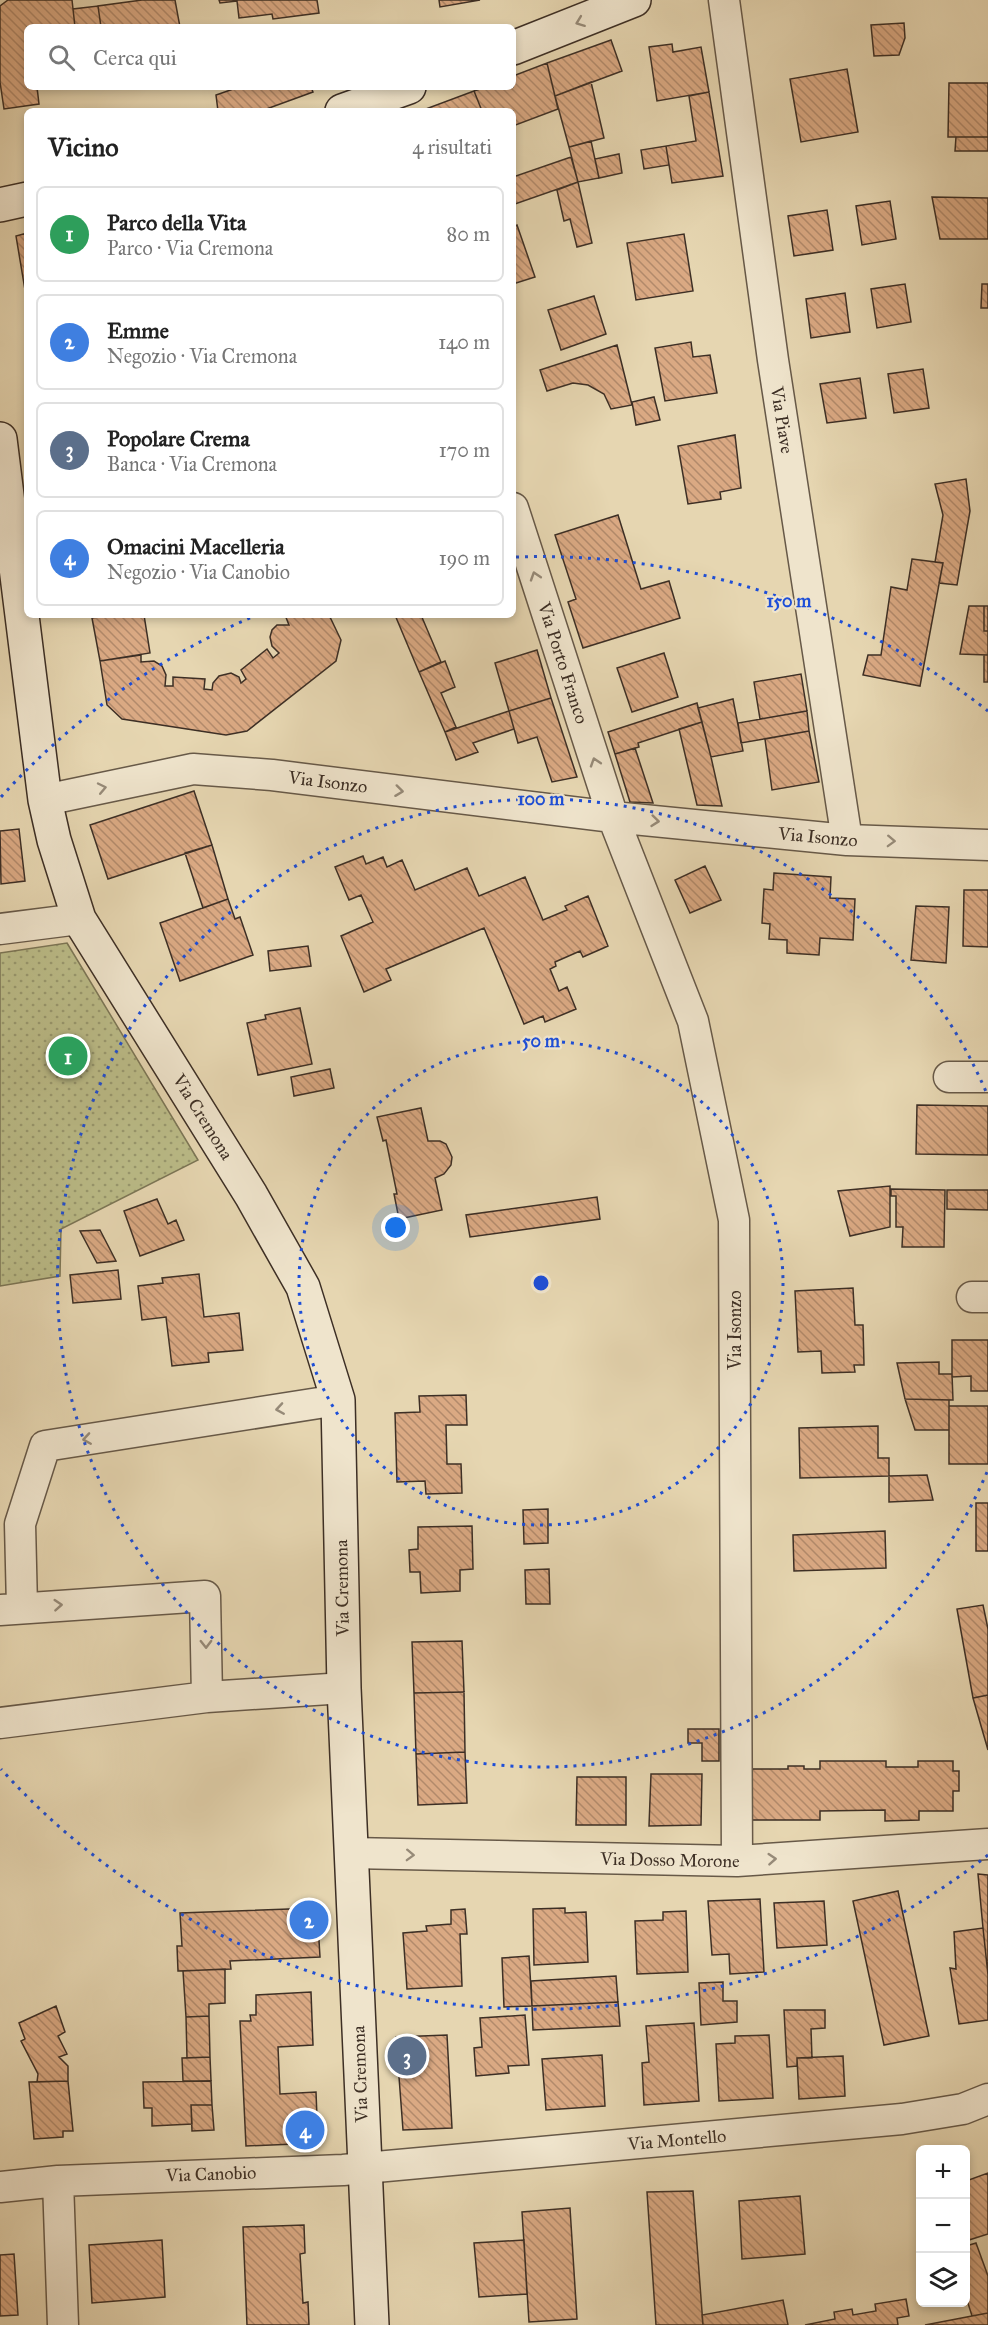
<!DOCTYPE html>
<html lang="it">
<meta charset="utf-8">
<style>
body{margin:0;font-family:"IM FELL Great Primer",serif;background:#f2f2f2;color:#222}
.controls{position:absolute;right:18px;bottom:18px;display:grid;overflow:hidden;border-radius:9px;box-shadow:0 3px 9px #0003}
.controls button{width:54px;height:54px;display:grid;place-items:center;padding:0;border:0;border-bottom:2px solid #e0e0e0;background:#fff;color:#222;font:30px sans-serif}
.you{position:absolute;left:396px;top:1228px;width:21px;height:21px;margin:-15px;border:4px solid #fff;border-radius:50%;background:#1a73e8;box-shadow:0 0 0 9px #1a73e833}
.badge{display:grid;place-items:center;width:39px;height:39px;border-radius:50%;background:#8f2418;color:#fff;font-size:20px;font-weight:700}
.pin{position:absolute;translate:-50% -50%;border:3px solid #fff;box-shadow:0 2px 6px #0006}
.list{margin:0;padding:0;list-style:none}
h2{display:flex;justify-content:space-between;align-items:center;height:78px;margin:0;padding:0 24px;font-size:26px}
h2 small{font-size:20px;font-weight:400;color:#767676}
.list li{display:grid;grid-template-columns:39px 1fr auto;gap:18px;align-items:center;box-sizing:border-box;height:96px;margin:0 12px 12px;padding:0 12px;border:2px solid #e0e0e0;border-radius:9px}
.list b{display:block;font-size:22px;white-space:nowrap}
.list p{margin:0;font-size:20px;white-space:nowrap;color:#767676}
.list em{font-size:20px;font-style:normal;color:#767676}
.icon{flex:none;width:33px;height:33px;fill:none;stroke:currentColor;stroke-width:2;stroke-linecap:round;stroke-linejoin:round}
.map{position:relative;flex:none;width:988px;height:2325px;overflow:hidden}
.search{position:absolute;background:#fff;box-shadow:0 3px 9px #0003;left:24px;top:24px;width:492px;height:66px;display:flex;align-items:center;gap:15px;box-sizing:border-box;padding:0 21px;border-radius:9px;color:#767676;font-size:22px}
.panel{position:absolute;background:#fff;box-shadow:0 3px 9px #0003;left:24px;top:108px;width:492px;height:510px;border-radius:9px}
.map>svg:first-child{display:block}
.grass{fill:url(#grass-dots);stroke:#7c7656;stroke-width:1.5}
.building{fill:url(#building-back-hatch);stroke:#3d2f25;stroke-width:1.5}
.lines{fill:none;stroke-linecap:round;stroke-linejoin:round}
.street-casing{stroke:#675948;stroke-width:33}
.secondary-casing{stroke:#3d2f25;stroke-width:36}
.street{stroke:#efe4cc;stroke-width:30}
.secondary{stroke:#efe4cc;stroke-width:33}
.oneway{stroke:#968a78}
.ring{fill:none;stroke:#1d4ed8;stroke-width:3;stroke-dasharray:3 6}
.labels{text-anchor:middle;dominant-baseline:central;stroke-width:4.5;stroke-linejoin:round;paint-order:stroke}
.street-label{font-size:18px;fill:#3d2f25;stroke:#efe4cc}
.centre{fill:#1d4ed8;stroke:#efe4cc;stroke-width:3}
.ring-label{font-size:18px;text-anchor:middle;font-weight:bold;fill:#1d4ed8;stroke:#efe4cc;stroke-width:4.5;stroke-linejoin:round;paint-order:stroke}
</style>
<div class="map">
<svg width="988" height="2325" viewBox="0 0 988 2325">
<defs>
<pattern id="grass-dots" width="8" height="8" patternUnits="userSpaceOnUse" patternTransform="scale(1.5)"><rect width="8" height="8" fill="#bbbc88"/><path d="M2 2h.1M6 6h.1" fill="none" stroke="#99996f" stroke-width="1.8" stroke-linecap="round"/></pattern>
<pattern id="building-back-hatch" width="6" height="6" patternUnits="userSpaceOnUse" patternTransform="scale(1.5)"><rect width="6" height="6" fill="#daa983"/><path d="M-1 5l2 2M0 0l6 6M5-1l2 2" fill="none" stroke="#b28a6b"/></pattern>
</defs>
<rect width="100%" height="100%" fill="#e6d6b1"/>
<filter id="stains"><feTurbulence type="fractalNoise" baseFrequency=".00333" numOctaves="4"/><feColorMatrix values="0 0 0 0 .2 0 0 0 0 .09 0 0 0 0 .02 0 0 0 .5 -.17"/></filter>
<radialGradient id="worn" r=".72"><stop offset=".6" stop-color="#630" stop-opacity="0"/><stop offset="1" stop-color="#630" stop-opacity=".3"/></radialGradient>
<path class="grass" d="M 67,943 L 198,1160 L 61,1229 L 60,1276 L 0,1286 L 0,953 Z"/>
<path class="building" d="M 72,0 L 75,27 L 27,27 L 27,87 L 37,87 L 39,104 L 4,109 L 0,82 L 0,6 L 8,0 Z
M 142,0 L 175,0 L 180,27 L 101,27 L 98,6 Z
M 219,0 L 317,0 L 319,13 L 273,19 L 272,14 L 239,18 L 237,1 L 220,3 Z
M 439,0 L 480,0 L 440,7 Z
M 98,6 L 101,27 L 75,27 L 73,9 Z
M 904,23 L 905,38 L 899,55 L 874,56 L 871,25 Z
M 611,40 L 622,71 L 555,96 L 547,63 Z
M 672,44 L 673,52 L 701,47 L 709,92 L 657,101 L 649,47 Z
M 547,63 L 558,109 L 513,126 L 513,111 L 482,111 L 474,91 L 486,87 L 513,87 L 513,76 Z
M 847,69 L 858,132 L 801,142 L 790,79 Z
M 591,82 L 604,138 L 569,147 L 555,96 Z
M 949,83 L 988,83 L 988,137 L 948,137 Z
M 239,87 L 311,87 L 313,92 L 261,111 L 218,111 L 216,95 Z
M 474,91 L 482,111 L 424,111 L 423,110 Z
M 709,92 L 723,176 L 672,183 L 666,146 L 696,141 L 689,96 Z
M 956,137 L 988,137 L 988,151 L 955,151 Z
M 591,141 L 599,178 L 578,182 L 569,147 Z
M 666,146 L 669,165 L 644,169 L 641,150 Z
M 619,154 L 622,173 L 599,178 L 595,159 Z
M 571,157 L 578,182 L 515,204 L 513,177 Z
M 578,182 L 592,243 L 577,247 L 570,219 L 564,221 L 557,190 Z
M 932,197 L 988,198 L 988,239 L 940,239 Z
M 890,201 L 896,239 L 862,245 L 856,206 Z
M 827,210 L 833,250 L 794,256 L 788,216 Z
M 517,225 L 535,277 L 513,284 L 513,227 Z
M 27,233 L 27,302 L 16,236 Z
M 684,234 L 693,291 L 636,300 L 627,243 Z
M 905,284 L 911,322 L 877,328 L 871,289 Z
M 982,284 L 988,284 L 988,308 L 981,308 Z
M 845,293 L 850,332 L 811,338 L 806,299 Z
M 594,296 L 606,334 L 561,350 L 548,310 Z
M 691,342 L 693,357 L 710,355 L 717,393 L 665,401 L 655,348 Z
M 617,345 L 632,405 L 611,409 L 604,394 L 588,385 L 573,383 L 547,391 L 540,370 Z
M 923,369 L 929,408 L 894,413 L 888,374 Z
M 860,378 L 866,418 L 827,423 L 820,384 Z
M 654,397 L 660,420 L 636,425 L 632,402 Z
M 735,435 L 741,488 L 720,492 L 721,499 L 688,504 L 678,446 Z
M 966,479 L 970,511 L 957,585 L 939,583 L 943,563 L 935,562 L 943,515 L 935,484 Z
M 618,515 L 641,589 L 669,581 L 680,618 L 583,648 L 568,602 L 576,599 L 555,535 Z
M 912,559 L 943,563 L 920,686 L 863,675 L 868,655 L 881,655 L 891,587 L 907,590 Z
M 969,606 L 984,606 L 984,631 L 988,631 L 988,655 L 960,654 Z
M 984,606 L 988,606 L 988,631 L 984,631 Z
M 109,615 L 144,615 L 150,653 L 100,661 L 92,618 Z
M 285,615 L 329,615 L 341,640 L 336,661 L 247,731 L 226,735 L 122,719 L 107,705 L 100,661 L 141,655 L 141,662 L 154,661 L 162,666 L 166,675 L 165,686 L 173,686 L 173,677 L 205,679 L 204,689 L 212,690 L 213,683 L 219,676 L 231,673 L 239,677 L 241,683 L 246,679 L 241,670 L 267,649 L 273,658 L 279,653 L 272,646 L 270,637 L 272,630 L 277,625 L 289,625 Z
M 395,615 L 421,615 L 441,662 L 419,672 Z
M 537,650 L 551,698 L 509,711 L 495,663 Z
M 664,653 L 678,697 L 632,712 L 617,668 Z
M 984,655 L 988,655 L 988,682 L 984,682 Z
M 445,661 L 455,687 L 441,693 L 456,727 L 445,732 L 419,672 Z
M 801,674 L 807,711 L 760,719 L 754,682 Z
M 551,698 L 577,777 L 552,782 L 537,737 L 518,743 L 509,711 Z
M 733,699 L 743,751 L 711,757 L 698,708 Z
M 697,703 L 702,722 L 638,743 L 639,747 L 615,754 L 608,732 Z
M 509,711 L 514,729 L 473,743 L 478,752 L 456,760 L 445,732 Z
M 807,711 L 809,731 L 741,743 L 738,723 Z
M 702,722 L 711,757 L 722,806 L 697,805 L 679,729 Z
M 809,731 L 819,782 L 772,790 L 765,739 Z
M 635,748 L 653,803 L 630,802 L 615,754 Z
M 194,791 L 212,845 L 108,879 L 90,825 Z
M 19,829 L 25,881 L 1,884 L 0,831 Z
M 212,845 L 228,899 L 203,908 L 185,853 Z
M 363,856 L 366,864 L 383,857 L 387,867 L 402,860 L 415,890 L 467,868 L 479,896 L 525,877 L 543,920 L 567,910 L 565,906 L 588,896 L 608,946 L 583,957 L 580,951 L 555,962 L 556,966 L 550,969 L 559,991 L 567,987 L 576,1009 L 545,1022 L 543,1016 L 524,1024 L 484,928 L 386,969 L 391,980 L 364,992 L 341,936 L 373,922 L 361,895 L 349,900 L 335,867 Z
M 705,866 L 721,900 L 690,913 L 675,880 Z
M 774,873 L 831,877 L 830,898 L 855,899 L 853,940 L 820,938 L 819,955 L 787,953 L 787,940 L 769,939 L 770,924 L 762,923 L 764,889 L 773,890 Z
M 964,890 L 988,890 L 988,947 L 963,946 Z
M 228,899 L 235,919 L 240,917 L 253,955 L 180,981 L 160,923 Z
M 916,906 L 949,907 L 946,963 L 911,960 Z
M 308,946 L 311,966 L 270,971 L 268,951 Z
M 300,1008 L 312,1064 L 258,1075 L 247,1023 L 266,1019 L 265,1015 Z
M 330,1069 L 334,1088 L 294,1096 L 291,1077 Z
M 917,1105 L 988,1106 L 988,1155 L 916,1154 Z
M 421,1108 L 428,1141 L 440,1141 L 446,1144 L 452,1157 L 451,1165 L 444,1174 L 435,1178 L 442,1210 L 399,1219 L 394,1194 L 397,1194 L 386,1140 L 383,1141 L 377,1117 Z
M 890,1186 L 890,1227 L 850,1236 L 838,1191 Z
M 891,1189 L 945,1190 L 944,1247 L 902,1247 L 903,1227 L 896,1227 L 896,1196 L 891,1196 Z
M 947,1190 L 988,1190 L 988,1210 L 947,1209 Z
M 597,1197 L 600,1219 L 470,1237 L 466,1215 Z
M 157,1199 L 168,1224 L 176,1220 L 184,1240 L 140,1256 L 124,1211 Z
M 100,1230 L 116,1261 L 97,1263 L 80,1231 Z
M 118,1270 L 121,1299 L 73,1303 L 70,1275 Z
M 199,1274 L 204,1317 L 239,1313 L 243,1350 L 208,1353 L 209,1362 L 172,1366 L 166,1317 L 142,1320 L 138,1286 L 163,1283 L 162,1278 Z
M 853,1288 L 855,1325 L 863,1325 L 864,1365 L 854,1365 L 855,1372 L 822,1373 L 821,1351 L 798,1352 L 795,1291 Z
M 952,1340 L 988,1340 L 988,1391 L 971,1391 L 971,1376 L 952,1377 Z
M 939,1362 L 939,1374 L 952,1374 L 953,1400 L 905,1399 L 897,1363 Z
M 466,1395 L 467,1425 L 446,1425 L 447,1464 L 461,1464 L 462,1493 L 426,1494 L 425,1481 L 397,1482 L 395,1413 L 420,1412 L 419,1396 Z
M 905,1399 L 949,1400 L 949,1430 L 915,1430 Z
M 949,1406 L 988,1406 L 988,1464 L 949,1464 Z
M 878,1426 L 878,1458 L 889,1458 L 889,1476 L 800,1478 L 799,1428 Z
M 927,1475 L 933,1500 L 889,1502 L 889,1476 Z
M 976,1503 L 988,1503 L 988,1551 L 976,1551 Z
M 548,1509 L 548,1543 L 524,1544 L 523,1510 Z
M 472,1526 L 473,1569 L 460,1570 L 460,1591 L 421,1593 L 420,1572 L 410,1572 L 409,1550 L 418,1549 L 418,1527 Z
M 885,1531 L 886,1568 L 794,1571 L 793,1535 Z
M 549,1569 L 550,1604 L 526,1604 L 525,1570 Z
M 983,1605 L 988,1629 L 988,1695 L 973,1698 L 957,1609 Z
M 462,1641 L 464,1692 L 414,1693 L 412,1642 Z
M 464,1692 L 465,1752 L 416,1754 L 414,1693 Z
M 988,1695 L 988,1750 L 973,1698 Z
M 688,1729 L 719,1729 L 719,1761 L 702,1761 L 702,1743 L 688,1743 Z
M 465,1752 L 467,1803 L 418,1805 L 416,1754 Z
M 820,1761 L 886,1761 L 886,1767 L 918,1767 L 918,1761 L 953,1761 L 953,1771 L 959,1771 L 959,1791 L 953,1791 L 953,1811 L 919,1811 L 919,1820 L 885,1821 L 885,1810 L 820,1811 L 820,1820 L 751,1820 L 751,1769 L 788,1769 L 788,1766 L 804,1766 L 804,1769 L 820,1769 Z
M 651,1774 L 702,1774 L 701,1825 L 649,1826 Z
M 577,1777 L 626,1777 L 626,1825 L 576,1825 Z
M 978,1874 L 988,1875 L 988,1975 L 983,1928 Z
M 898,1891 L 929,2036 L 884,2045 L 853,1901 Z
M 760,1899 L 764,1972 L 730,1974 L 729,1954 L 712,1955 L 708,1901 Z
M 824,1901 L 827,1945 L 777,1948 L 774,1903 Z
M 317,1908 L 320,1957 L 230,1961 L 231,1969 L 178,1971 L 177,1946 L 182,1946 L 180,1913 Z
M 565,1908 L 565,1913 L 586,1912 L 588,1962 L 534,1965 L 533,1909 Z
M 465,1909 L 467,1934 L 460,1934 L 462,1986 L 407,1989 L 403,1933 L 427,1931 L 426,1926 L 451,1924 L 451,1910 Z
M 686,1911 L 688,1972 L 637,1974 L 635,1921 L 663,1920 L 663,1912 Z
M 983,1928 L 988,1975 L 988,2020 L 959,2024 L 950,1968 L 956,1969 L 954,1932 Z
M 529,1956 L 532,2006 L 504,2007 L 502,1958 Z
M 225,1969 L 225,2003 L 209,2004 L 209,2016 L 186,2017 L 183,1971 Z
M 616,1976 L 618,2002 L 532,2006 L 531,1981 Z
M 723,1982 L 723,2001 L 737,2001 L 737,2022 L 701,2025 L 699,1983 Z
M 311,1992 L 313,2045 L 278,2047 L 280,2094 L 316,2092 L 318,2143 L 246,2146 L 240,2021 L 251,2021 L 250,2015 L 256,2015 L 256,1995 Z
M 618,2002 L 620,2026 L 533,2030 L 532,2006 Z
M 56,2006 L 65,2032 L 58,2036 L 67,2054 L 59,2057 L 68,2066 L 68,2081 L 37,2082 L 38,2074 L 21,2041 L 25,2039 L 19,2023 Z
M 784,2010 L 825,2010 L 825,2028 L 811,2029 L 812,2058 L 797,2058 L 797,2066 L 787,2067 Z
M 525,2015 L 529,2065 L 508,2066 L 509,2073 L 476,2076 L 474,2048 L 482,2047 L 480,2018 Z
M 209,2016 L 210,2057 L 187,2058 L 186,2017 Z
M 694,2023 L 699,2101 L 644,2105 L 642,2063 L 649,2062 L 646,2026 Z
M 447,2035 L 452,2128 L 403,2130 L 396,2037 Z
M 769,2035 L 773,2098 L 719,2101 L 716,2044 L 735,2043 L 735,2036 Z
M 602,2055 L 605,2106 L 546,2110 L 542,2059 Z
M 843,2056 L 845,2096 L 799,2099 L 797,2058 Z
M 210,2057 L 211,2081 L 183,2081 L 182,2058 Z
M 68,2081 L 73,2131 L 63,2131 L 63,2137 L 34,2139 L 29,2082 Z
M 211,2081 L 212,2105 L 191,2105 L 192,2124 L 152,2126 L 152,2108 L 144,2108 L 143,2082 Z
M 191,2105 L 212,2105 L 214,2130 L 192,2131 Z
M 988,2173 L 988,2234 L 969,2240 L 966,2229 L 966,2181 Z
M 693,2191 L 703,2325 L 656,2325 L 647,2192 Z
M 800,2196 L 805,2254 L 742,2259 L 739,2201 Z
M 570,2208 L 577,2319 L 529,2322 L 522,2212 Z
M 304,2225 L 305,2253 L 300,2254 L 303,2303 L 308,2302 L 309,2325 L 247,2325 L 243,2227 Z
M 162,2240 L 165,2297 L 92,2303 L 89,2245 Z
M 524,2240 L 527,2294 L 479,2297 L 474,2243 Z
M 976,2243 L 988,2276 L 988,2313 L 972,2316 L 966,2297 L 966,2246 Z
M 14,2254 L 18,2315 L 0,2316 L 0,2255 Z
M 906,2299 L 909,2316 L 897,2318 L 898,2325 L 805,2325 L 835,2319 L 834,2312 L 852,2309 L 853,2315 L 876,2311 L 875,2304 Z
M 783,2300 L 788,2325 L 703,2325 L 702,2315 Z
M 988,2313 L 988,2325 L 925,2325 L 972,2316 Z"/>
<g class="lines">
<g class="street-casing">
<path id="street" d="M 724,0 L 773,360 L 847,840
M 513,508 L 613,817 L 693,1021 L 734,1220 L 737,1861
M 45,800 L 193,769 L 272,775 L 613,817 L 847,840 L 988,845
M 0,929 L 79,919
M 949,1077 L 988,1077
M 972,1297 L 988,1297
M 22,1607 L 20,1524 L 45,1446 L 338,1400
M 0,1610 L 205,1596 L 207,1697
M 0,1723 L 207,1697 L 344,1688
M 351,1853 L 737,1861 L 988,1844
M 58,2181 L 63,2325
M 0,2187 L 58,2181 L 343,2170 L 902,2119 L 963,2109 L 988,2099"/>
</g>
<g class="secondary-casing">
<path id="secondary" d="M 513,48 L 634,0
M 342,111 L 409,87
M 0,205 L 27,199
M 0,439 L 45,800 L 54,840 L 79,919 L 251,1195 L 303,1287 L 338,1400 L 344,1688 L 372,2325"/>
</g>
<use href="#street" class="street"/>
<use href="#secondary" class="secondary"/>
</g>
<defs><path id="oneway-chevron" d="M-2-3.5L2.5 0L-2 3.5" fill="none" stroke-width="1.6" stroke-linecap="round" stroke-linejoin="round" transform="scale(1.5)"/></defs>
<g class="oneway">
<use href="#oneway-chevron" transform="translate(580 22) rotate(159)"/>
<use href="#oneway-chevron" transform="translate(535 576) rotate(-108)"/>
<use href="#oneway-chevron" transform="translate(595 762) rotate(-108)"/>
<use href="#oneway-chevron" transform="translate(102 788) rotate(-12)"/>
<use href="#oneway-chevron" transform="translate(399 791) rotate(7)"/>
<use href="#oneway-chevron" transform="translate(655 821) rotate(6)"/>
<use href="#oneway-chevron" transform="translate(891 841) rotate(2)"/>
<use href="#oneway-chevron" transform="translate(280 1409) rotate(171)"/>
<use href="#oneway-chevron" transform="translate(87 1439) rotate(171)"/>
<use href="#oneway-chevron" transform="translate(58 1605) rotate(-4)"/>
<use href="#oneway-chevron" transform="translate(206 1644) rotate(89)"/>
<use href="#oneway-chevron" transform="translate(410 1855) rotate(2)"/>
<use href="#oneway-chevron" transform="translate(772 1859) rotate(-4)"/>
</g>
<g class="ring">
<circle cx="541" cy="1283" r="242"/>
<path d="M987 1472A484 484 0 1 1 987 1094"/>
<path d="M988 1855A726 726 0 0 1 1 1769M1 797A726 726 0 0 1 252 617M516 557A726 726 0 0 1 988 711"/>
</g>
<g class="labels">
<g class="street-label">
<text transform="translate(782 420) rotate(81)">Via Piave</text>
<text transform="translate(563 663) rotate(72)">Via Porto Franco</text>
<text transform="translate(328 782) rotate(7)">Via Isonzo</text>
<text transform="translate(818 837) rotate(5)">Via Isonzo</text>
<text transform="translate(203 1117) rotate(58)">Via Cremona</text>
<text transform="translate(735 1330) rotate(-90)">Via Isonzo</text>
<text transform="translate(342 1588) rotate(-91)">Via Cremona</text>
<text transform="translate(670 1860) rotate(1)">Via Dosso Morone</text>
<text transform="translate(360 2074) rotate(-92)">Via Cremona</text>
<text transform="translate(677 2140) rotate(-5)">Via Montello</text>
<text transform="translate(211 2174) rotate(-2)">Via Canobio</text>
</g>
</g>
<circle cx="541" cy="1283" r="9" class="centre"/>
<g class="ring-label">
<text x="789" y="607">150 m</text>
<text x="541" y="805">100 m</text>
<text x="541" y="1047">50 m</text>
</g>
<rect width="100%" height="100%" filter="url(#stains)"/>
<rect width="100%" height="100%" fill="url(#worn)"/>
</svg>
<div class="controls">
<button>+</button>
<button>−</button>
<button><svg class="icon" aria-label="layers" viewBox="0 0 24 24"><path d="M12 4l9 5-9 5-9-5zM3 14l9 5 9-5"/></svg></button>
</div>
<div class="you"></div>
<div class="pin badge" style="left:68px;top:1056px;background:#2e9e5b">1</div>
<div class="pin badge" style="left:309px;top:1920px;background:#3f7fe0">2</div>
<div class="pin badge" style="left:407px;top:2056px;background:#5c6f8a">3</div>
<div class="pin badge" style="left:305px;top:2130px;background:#3f7fe0">4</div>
<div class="search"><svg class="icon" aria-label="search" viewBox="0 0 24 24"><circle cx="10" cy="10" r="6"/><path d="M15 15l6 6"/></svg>Cerca qui</div>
<section class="panel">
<h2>Vicino<small>4 risultati</small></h2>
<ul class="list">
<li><span class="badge" style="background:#2e9e5b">1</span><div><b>Parco della Vita</b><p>Parco · Via Cremona</p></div><em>80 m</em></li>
<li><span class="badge" style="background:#3f7fe0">2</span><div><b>Emme</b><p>Negozio · Via Cremona</p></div><em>140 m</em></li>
<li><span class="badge" style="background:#5c6f8a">3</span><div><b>Popolare Crema</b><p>Banca · Via Cremona</p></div><em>170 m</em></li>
<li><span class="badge" style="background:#3f7fe0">4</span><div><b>Omacini Macelleria</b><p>Negozio · Via Canobio</p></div><em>190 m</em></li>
</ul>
</section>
</div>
